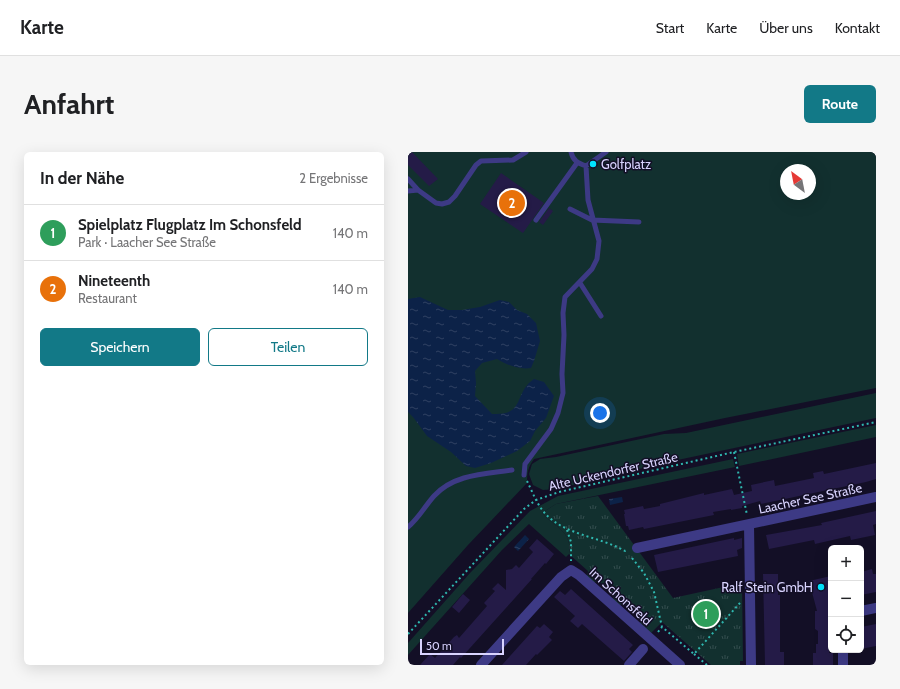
<!DOCTYPE html>
<html lang="de">
<meta charset="utf-8">
<style>
body{margin:0;font-family:Cabin,sans-serif;background:#f6f6f6;color:#202124}
.controls{position:absolute;right:12px;bottom:12px;display:grid;overflow:hidden;border-radius:6px;box-shadow:0 4px 16px #0002}
.controls button{width:36px;height:36px;display:grid;place-items:center;padding:0;border:0;border-bottom:1px solid #e0e0e0;background:#fff;color:#202124;font:20px sans-serif}
.compass{position:absolute;left:372px;top:12px;width:36px;height:36px;border-radius:50%;background:#fff;box-shadow:0 4px 16px #0002;rotate:328deg}
.scale{position:absolute;left:12px;bottom:10px;width:84px;box-sizing:border-box;padding-left:4px;border:2px solid #d9d4ff;border-top:0;font-size:11px;line-height:14px;white-space:nowrap;color:#d9d4ff;-webkit-text-stroke:3px #130f26;paint-order:stroke}
.you{position:absolute;left:192px;top:261px;width:14px;height:14px;margin:-10px;border:3px solid #fff;border-radius:50%;background:#1a73e8;box-shadow:0 0 0 6px #1a73e833}
.badge{display:grid;place-items:center;width:26px;height:26px;border-radius:50%;background:#127987;color:#fff;font-size:13px;font-weight:700}
.pin{position:absolute;translate:-50% -50%;border:2px solid #fff;box-shadow:0 1px 4px #0006}
.list{margin:0;padding:0;list-style:none}
h2{display:flex;justify-content:space-between;align-items:center;height:52px;margin:0;padding:0 16px;font-size:17px}
h2 small{font-size:13px;font-weight:400;color:#757577}
.list li{display:grid;grid-template-columns:26px 1fr auto;gap:12px;align-items:center;box-sizing:border-box;height:56px;padding:0 16px;border-top:1px solid #e0e0e0}
.list b{display:block;font-size:15px;white-space:nowrap}
.list p{margin:0;font-size:13px;white-space:nowrap;color:#757577}
.list em{font-size:13px;font-style:normal;color:#757577}
.actions{display:flex;gap:8px;padding:12px 16px}
.actions a{flex:1;padding:9px 0;border:1px solid #127987;border-radius:6px;text-align:center;font-size:14px;color:#127987}
.actions .main{background:#127987;color:#fff}
.icon{flex:none;width:22px;height:22px;fill:none;stroke:currentColor;stroke-width:2;stroke-linecap:round;stroke-linejoin:round}
.map{position:relative;flex:none;width:468px;height:513px;overflow:hidden;border-radius:6px}
header{display:flex;align-items:center;gap:24px;box-sizing:border-box;height:56px;padding:0 20px;background:#fff;border-bottom:1px solid #e0e0e0}
header strong{font-size:19px}
nav{display:flex;gap:22px;margin-inline-start:auto;font-size:14px}
.intro{display:flex;align-items:center;justify-content:space-between;box-sizing:border-box;height:96px;padding:0 24px}
h1{margin:0;font-size:28px}
.button{padding:10px 18px;border-radius:6px;background:#127987;color:#fff;font-size:14px;font-weight:700}
main{display:flex;gap:24px;padding:0 24px}
aside{flex:1;background:#fff;border-radius:6px;box-shadow:0 4px 16px #0002}
.map>svg:first-child{display:block}
.grass{fill:#12302f;fill-rule:evenodd}
.park{fill:url(#park-tufts)}
.water{fill:url(#water-ripples)}
.building{fill:#241b47}
.lines{fill:none;stroke-linecap:round;stroke-linejoin:round}
.path{stroke:#2fb8b0;stroke-width:2;stroke-dasharray:2 3;stroke-linecap:butt}
.service{stroke:#3d3a85;stroke-width:5}
.minor{stroke:#3d3a85;stroke-width:10}
.poi-dot{fill:#00e5ff;stroke:#130f26;stroke-width:1.5}
.labels{text-anchor:middle;dominant-baseline:central;stroke-width:3;stroke-linejoin:round;paint-order:stroke}
.poi-label{font-size:13px;fill:#d9d4ff;stroke:#130f26;text-anchor:start}
.street-label{font-size:13px;fill:#d9d4ff;stroke:#130f26}
</style>
<header>
<strong>Karte</strong>
<nav><a>Start</a><a>Karte</a><a>Über uns</a><a>Kontakt</a></nav>
</header>
<div class="intro"><h1>Anfahrt</h1><a class="button">Route</a></div>
<main>
<aside>
<h2>In der Nähe<small>2 Ergebnisse</small></h2>
<ul class="list">
<li><span class="badge" style="background:#2e9e5b">1</span><div><b>Spielplatz Flugplatz Im Schonsfeld</b><p>Park · Laacher See Straße</p></div><em>140 m</em></li>
<li><span class="badge" style="background:#e8710a">2</span><div><b>Nineteenth</b><p>Restaurant</p></div><em>140 m</em></li>
</ul>
<div class="actions"><a class="main">Speichern</a><a>Teilen</a></div>
</aside>
<div class="map">
<svg width="468" height="513" viewBox="0 0 468 513">
<defs>
<pattern id="park-tufts" width="24" height="20" patternUnits="userSpaceOnUse"><rect width="24" height="20" fill="#12302f"/><path d="M3 7l-1-3M5 7V3M7 7l1-3M15 17l-1-3M17 17v-4M19 17l1-3" fill="none" stroke="#344d4e"/></pattern>
<pattern id="water-ripples" width="26" height="14" patternUnits="userSpaceOnUse"><rect width="26" height="14" fill="#0c2248"/><path d="M2 4q2-2 4 0t4 0M15 11q2-2 4 0t4 0" fill="none" stroke="#2f4163"/></pattern>
</defs>
<rect width="100%" height="100%" fill="#130f26"/>
<path class="grass" d="M 0,0 L 468,0 L 468,236 L 317,266 L 126,307 C 120,315 119,321 119,331 L 60,393 L 0,461 ZM 378,18 L 402,18 L 402,42 L 378,42 Z
M 468,241 L 468,266 L 260,310 L 148,337 L 135,338 L 125,333 L 121,322 L 124,312 L 132,307 L 148,305 L 256,282 L 278,281 Z
M 468,273 L 468,285 L 331,314 L 329,302 Z
M 325,307 L 327,315 L 148,352 L 134,361 C 146,375 165,379 161,402 L 158,405 L 121,372 L 94,398 L 0,503 L 0,491 L 62,421 L 122,359 L 150,344 Z"/>
<path class="park" d="M 190,344 L 265,446 L 334,431 L 335,509 L 332,509 L 332,513 L 303,513 L 254,470 L 243,481 L 232,472 L 232,466 L 217,452 L 211,453 L 205,448 L 206,443 L 191,429 L 185,430 L 179,425 L 180,419 L 161,402 C 165,379 146,375 134,361 L 148,352 Z"/>
<path class="water" d="M 12,145 L 40,158 L 54,158 L 72,155 L 92,148 L 101,150 L 109,158 L 119,162 L 128,171 L 132,189 L 126,209 L 123,216 C 111,218 99,213 89,207 L 74,211 L 67,219 L 68,231 L 67,244 L 84,262 C 118,264 105,241 126,227 L 136,230 L 146,244 L 138,266 L 127,279 L 122,289 L 109,299 L 83,311 L 67,316 L 58,314 L 43,300 L 19,284 L 5,265 L 0,260 L 0,147 Z
M 214,345 L 215,350 L 202,353 L 201,347 Z
M 117,383 L 121,387 L 110,399 L 106,395 Z"/>
<path class="building" d="M 0,0 L 4,0 L 30,27 L 21,34 L 0,13 Z
M 93,21 L 136,51 L 115,81 L 72,52 Z
M 141,56 L 145,59 L 135,73 L 131,70 Z
M 468,311 L 468,327 L 458,330 L 353,352 L 352,349 L 334,354 L 334,356 L 323,358 L 323,357 L 305,360 L 306,363 L 236,377 L 235,375 L 221,378 L 220,374 L 218,374 L 216,362 L 217,362 L 216,358 L 235,354 L 236,357 L 252,354 L 252,352 L 296,341 L 296,343 L 324,337 L 326,343 L 344,339 L 343,333 L 366,328 L 367,334 L 406,326 L 405,321 L 415,319 L 416,322 Z
M 468,359 L 468,372 L 465,373 L 467,383 L 443,388 L 442,384 L 407,392 L 406,388 L 361,397 L 358,383 L 414,373 L 413,371 Z
M 326,386 L 326,388 L 334,386 L 334,396 L 329,398 L 330,404 L 250,420 L 246,403 Z
M 129,387 L 146,402 L 138,412 L 137,411 L 123,427 L 124,427 L 53,506 L 52,505 L 45,513 L 12,513 L 22,502 L 27,506 L 46,485 L 49,483 L 51,486 L 79,454 L 76,451 L 87,439 L 84,437 L 90,431 L 98,438 L 98,418 L 104,417 L 108,413 L 111,416 L 125,400 L 121,396 Z
M 464,417 L 465,422 L 468,422 L 468,440 L 453,443 L 453,420 Z
M 355,422 L 370,422 L 370,443 L 372,443 L 372,500 L 376,500 L 376,513 L 357,513 Z
M 423,424 L 423,484 L 421,484 L 421,501 L 425,501 L 425,513 L 405,513 L 405,501 L 408,501 L 408,492 L 410,492 L 410,479 L 407,477 L 407,459 L 409,459 L 401,429 Z
M 163,437 L 225,493 L 221,497 L 224,500 L 216,509 L 174,472 L 170,476 L 162,469 L 167,464 L 146,445 L 152,439 L 157,443 Z
M 55,442 L 62,448 L 51,461 L 44,455 Z
M 136,472 L 145,480 L 141,485 L 144,488 L 129,503 L 128,502 L 118,513 L 94,513 L 129,474 L 132,476 Z
M 468,472 L 468,494 L 453,497 L 453,475 Z"/>
<g class="lines">
<path class="path" d="M 326,300 L 339,363
M 119,329 C 124,339 128,350 135,359 C 154,383 191,384 217,399 L 220,398
M 159,378 L 163,390 L 163,409
M 224,406 L 236,421 L 246,440 L 254,475
M 250,480 L 254,475 L 286,502 L 332,451
M 0,482 L 116,357 L 128,348 L 151,340 L 326,300 L 468,270
M 286,502 L 299,513"/>
<path class="service" d="M 163,0 C 165,9 170,11 178,14 L 198,0
M 0,27 L 10,38
M 0,39 L 10,38 L 28,51 L 34,52 L 41,50 L 47,44 L 68,13 L 73,9 L 105,8 L 118,0
M 162,57 L 184,68 L 231,70
M 128,68 L 169,11
M 172,131 L 193,164
M 116,323 L 117,312 L 143,277 L 150,261 L 155,241 L 154,222 L 156,183 L 155,161 L 157,145 L 184,117 L 189,107 L 191,89 L 180,48 L 178,14
M 0,375 C 11,366 17,354 26,344 C 46,322 77,322 104,318"/>
<path class="minor" d="M 341,372 L 343,513
M 229,396 L 468,345
M 453,459 L 468,456
M 73,513 L 153,425 L 163,418 L 171,423 L 272,513
M 221,513 L 235,497
M 435,513 L 435,498"/>
</g>
<g class="poi-dot">
<circle cx="185" cy="12" r="4"/>
<circle cx="413" cy="435" r="4"/>
</g>
<g class="labels">
<g class="poi-label">
<text x="193" y="12">Golfplatz</text>
<text x="405" y="435" text-anchor="end">Ralf Stein GmbH</text>
</g>
<g class="street-label">
<text transform="translate(205 319) rotate(-13)">Alte Uckendorfer Straße</text>
<text transform="translate(402 346) rotate(-12)">Laacher See Straße</text>
<text transform="translate(213 444) rotate(42)">Im Schonsfeld</text>
</g>
</g>
</svg>
<div class="controls">
<button>+</button>
<button>−</button>
<button><svg class="icon" aria-label="locate" viewBox="0 0 24 24"><circle cx="12" cy="12" r="6"/><path d="M12 2v4M12 18v4M2 12h4M18 12h4"/></svg></button>
</div>
<svg class="compass" viewBox="-18 -18 36 36"><path d="M0-13l5 13h-10z" fill="#e53935"/><path d="M0 13l5-13h-10z" fill="#757577"/></svg>
<div class="scale">50 m</div>
<div class="you"></div>
<div class="pin badge" style="left:298px;top:462px;background:#2e9e5b">1</div>
<div class="pin badge" style="left:104px;top:51px;background:#e8710a">2</div>
</div>
</main>
